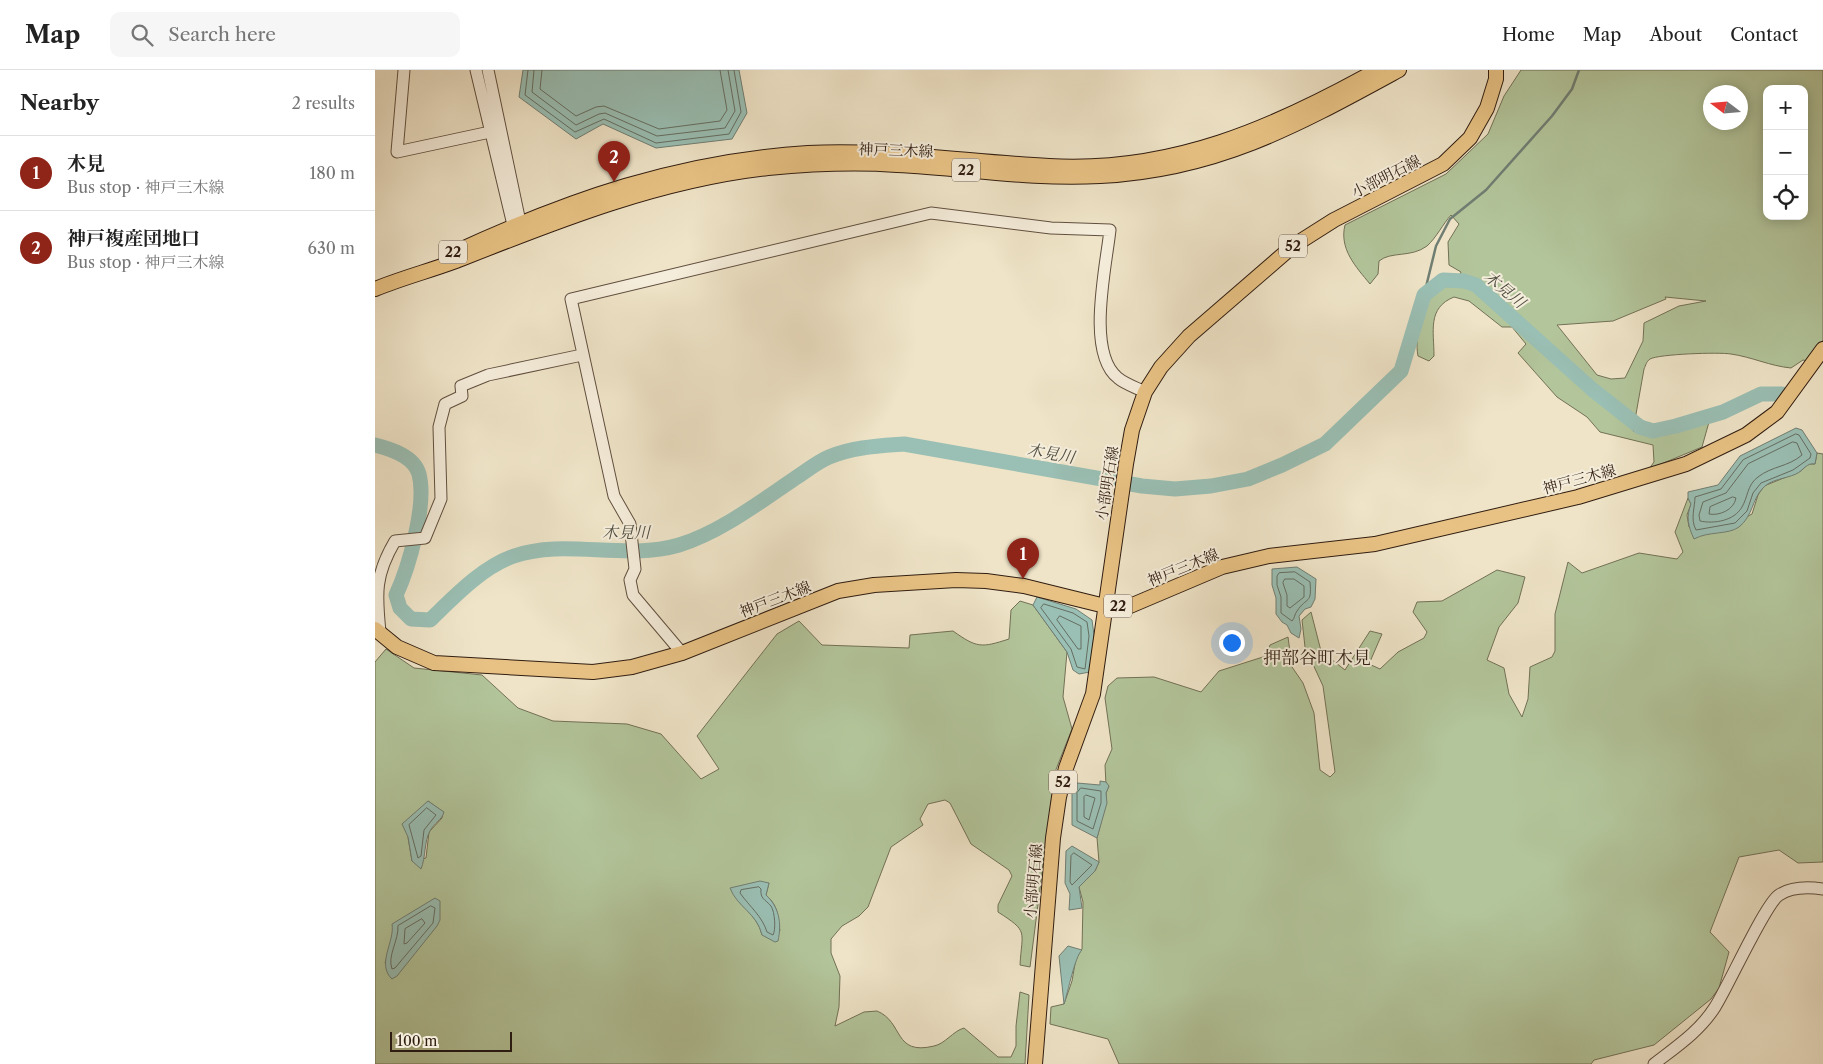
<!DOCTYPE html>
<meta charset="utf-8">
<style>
body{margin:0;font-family:"Libre Caslon Text","Noto Serif JP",serif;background:#f6f6f6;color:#222}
.controls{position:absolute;right:15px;top:15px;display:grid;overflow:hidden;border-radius:10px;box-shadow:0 2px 12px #0003}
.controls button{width:45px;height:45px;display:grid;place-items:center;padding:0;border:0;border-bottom:1px solid #e0e0e0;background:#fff;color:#222;font:25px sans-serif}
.compass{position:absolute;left:1328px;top:15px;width:45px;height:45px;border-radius:50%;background:#fff;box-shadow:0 2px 12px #0003;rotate:286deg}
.scale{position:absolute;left:15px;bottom:12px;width:122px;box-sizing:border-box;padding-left:5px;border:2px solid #301d11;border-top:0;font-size:14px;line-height:18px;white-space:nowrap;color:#301d11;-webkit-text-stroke:4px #f5eddb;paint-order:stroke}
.you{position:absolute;left:856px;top:572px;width:18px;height:18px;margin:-12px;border:4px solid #fff;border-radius:50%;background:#1a73e8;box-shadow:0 0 0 8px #1a73e833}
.badge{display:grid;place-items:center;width:32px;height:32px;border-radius:50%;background:#8f2418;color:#fff;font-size:16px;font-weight:700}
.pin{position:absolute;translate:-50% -41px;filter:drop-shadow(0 1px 2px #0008)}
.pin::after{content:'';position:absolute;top:26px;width:18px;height:15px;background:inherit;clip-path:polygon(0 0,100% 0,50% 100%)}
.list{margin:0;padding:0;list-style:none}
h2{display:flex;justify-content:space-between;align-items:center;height:65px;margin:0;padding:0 20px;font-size:21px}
h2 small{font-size:16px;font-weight:400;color:#767676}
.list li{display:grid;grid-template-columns:32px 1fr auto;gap:15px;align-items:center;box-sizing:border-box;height:75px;padding:0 20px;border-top:1px solid #e0e0e0}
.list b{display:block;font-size:19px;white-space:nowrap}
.list p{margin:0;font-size:16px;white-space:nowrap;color:#767676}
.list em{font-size:16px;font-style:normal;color:#767676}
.icon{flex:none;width:28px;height:28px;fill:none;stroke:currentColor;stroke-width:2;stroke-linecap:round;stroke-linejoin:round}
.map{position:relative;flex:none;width:1448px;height:994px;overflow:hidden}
header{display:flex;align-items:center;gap:30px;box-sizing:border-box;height:70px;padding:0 25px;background:#fff;border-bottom:1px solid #e0e0e0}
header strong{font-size:24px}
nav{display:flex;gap:28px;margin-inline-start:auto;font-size:18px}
.search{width:350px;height:45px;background:#f6f6f6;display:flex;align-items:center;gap:12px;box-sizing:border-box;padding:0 18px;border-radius:10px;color:#767676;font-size:19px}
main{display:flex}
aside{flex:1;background:#fff}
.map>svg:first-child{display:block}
.green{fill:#b3c59b;stroke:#727156;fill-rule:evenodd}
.water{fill:#9abfb4;stroke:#707e73}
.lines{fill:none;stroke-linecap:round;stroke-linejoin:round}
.shore{stroke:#656e62;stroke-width:1}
.stream{stroke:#707e73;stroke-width:2.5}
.river{stroke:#9abfb4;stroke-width:15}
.minor-casing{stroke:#604f3f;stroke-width:13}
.major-casing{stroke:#301d11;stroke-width:16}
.minor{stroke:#f5eddb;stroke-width:11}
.major{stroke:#e8c284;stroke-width:14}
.labels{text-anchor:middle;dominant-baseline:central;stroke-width:4;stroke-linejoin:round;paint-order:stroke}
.shield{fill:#f5eddb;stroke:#6b5b4e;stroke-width:1}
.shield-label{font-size:14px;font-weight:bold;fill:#301d11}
.street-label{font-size:15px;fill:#301d11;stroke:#f5eddb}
.water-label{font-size:16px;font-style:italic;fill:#504e42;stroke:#f5eddb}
.quarter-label{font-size:18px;fill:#301d11;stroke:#f5eddb}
</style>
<header>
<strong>Map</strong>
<div class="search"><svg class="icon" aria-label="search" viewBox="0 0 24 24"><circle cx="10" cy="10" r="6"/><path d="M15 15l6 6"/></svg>Search here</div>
<nav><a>Home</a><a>Map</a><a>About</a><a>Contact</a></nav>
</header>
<main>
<aside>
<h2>Nearby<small>2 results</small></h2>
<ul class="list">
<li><span class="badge">1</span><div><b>木見</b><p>Bus stop · 神戸三木線</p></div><em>180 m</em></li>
<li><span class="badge">2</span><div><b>神戸複産団地口</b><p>Bus stop · 神戸三木線</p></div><em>630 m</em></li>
</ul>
</aside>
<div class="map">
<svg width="1448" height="994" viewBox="0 0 1448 994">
<rect width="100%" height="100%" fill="#efe4c8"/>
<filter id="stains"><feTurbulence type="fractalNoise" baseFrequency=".004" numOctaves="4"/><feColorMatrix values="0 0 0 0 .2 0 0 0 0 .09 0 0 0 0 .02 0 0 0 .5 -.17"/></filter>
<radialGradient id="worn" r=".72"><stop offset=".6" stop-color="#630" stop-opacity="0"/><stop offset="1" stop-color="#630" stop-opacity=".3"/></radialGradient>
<path class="green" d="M 1146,0 L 1448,0 L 1448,270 L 1432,291 L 1428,290 L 1416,298 C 1395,296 1377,287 1356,284 C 1344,282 1284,284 1275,289 C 1271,292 1271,295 1269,299 L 1258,361 L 1280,366 L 1334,352 L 1327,377 L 1274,399 L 1279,392 L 1278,375 L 1225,362 L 1212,347 L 1182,327 L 1143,283 L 1151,274 L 1137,257 L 1127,257 L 1094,231 L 1079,227 C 1052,238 1059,261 1059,286 L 1054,291 L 1043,286 C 1039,265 1047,230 1065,217 C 1069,214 1076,215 1081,214 L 1086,202 L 1074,195 L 1073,172 L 1084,154 L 1076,145 C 1068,154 1061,168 1052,176 C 1036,188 1016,181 1004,191 L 1003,204 L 995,214 C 981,197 964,179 970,155 L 1071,104 L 1113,64 L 1129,26 ZM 1392,19 L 1429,19 L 1429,146 L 1392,146 ZM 1336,22 L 1366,22 L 1366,52 L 1336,52 ZM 1290,227 L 1331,231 L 1304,236 L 1269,253 L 1268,271 L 1250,308 L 1236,309 L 1222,305 L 1182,255 L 1238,251 L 1291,229 Z
M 1442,383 L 1448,384 L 1448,792 L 1423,793 L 1404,780 L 1364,787 L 1335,862 L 1354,882 L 1344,918 L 1336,929 L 1279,975 L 1219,990 L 1216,994 L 744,994 L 733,969 L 675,954 L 676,937 L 689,934 L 697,911 L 701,888 L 707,879 L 708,832 L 704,817 L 720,801 L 724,792 L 722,768 L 731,733 L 731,723 L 734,716 L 731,715 L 730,695 L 737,679 L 730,628 L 733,616 L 742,608 L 779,607 L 826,622 L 844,601 L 891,586 L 895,575 L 913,567 L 917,597 L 928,613 L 939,643 L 945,700 L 955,707 L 960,702 L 948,616 L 930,577 L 927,550 L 936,542 L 946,581 L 970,600 L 995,561 L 1007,564 L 994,594 L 1005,599 L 1023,582 L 1049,568 L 1052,562 L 1038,542 L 1042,532 L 1067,531 L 1122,500 L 1150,507 L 1143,533 L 1124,557 L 1112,590 L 1129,598 L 1134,624 L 1147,647 L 1153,629 L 1155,597 L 1177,587 L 1180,581 L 1180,544 L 1193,492 L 1207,503 L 1264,483 L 1302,489 L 1308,482 L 1300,462 L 1313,428 L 1316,434 L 1312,445 L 1314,457 C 1344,469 1350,458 1377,444 L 1383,425 L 1389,416 L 1426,401 L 1433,394 L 1440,394 Z
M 645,531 L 658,535 L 692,582 L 688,627 L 697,659 L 680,702 L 655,897 L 645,895 C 647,860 654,862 623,842 L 623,835 L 637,806 L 634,800 L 596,774 L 575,733 L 570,730 L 553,734 L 545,749 L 548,755 L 516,777 L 493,837 L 484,846 L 467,856 L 456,869 L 456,883 L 465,906 L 464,937 L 460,956 L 489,942 L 502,941 C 529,952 518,986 559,976 C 570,974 578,961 589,958 L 623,987 L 636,987 L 641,976 L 641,956 L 645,922 L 654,925 L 650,994 L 0,994 L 0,592 L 11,579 L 39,598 L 107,605 L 143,638 L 178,651 L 252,654 L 286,664 L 326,709 L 344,699 L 322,666 L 402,564 L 424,551 L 447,575 L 534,578 L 535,565 L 578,561 C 602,578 606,578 634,569 L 636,540 ZM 53,731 L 68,742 L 67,748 L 54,762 L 51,788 L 37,791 L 33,767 ZM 394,813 L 391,825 C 405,838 401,844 405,861 L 387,865 C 383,848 372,842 362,828 ZM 19,864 L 25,900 L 22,906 L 10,893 Z"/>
<path class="water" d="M 148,0 L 364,0 L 372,43 L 357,69 L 281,78 L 228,54 L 201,69 L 144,27 Z
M 1421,358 L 1427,360 L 1442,383 L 1440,394 C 1432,392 1428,401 1421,404 C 1410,409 1396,409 1388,418 C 1377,429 1378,446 1364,457 C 1353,465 1333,461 1319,469 C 1313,456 1311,447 1316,434 L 1313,428 L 1313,422 L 1343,415 L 1365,386 Z
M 922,497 L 941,509 L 940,529 L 936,537 L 930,539 L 924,546 L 926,559 L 924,568 L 916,563 L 912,555 L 907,552 L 901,544 L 901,528 L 897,515 L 897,499 Z
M 662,527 L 701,539 L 717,550 L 719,565 L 715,602 L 704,604 L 698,600 L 692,582 L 658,535 Z
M 725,711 L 731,712 L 734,716 L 731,723 L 732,733 L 722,768 L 697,755 L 697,723 L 702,713 L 725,715 Z
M 53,731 L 69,742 C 67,750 59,753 55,761 C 49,771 51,787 46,799 L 37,791 L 33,767 L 27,754 Z
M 697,776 L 724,792 L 720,801 L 704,817 L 707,838 L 694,840 L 695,824 L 690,813 L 691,781 Z
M 385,811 L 394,813 L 391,825 C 404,837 407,853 403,871 L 400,872 L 387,865 C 382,843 362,837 355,818 Z
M 60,828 L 65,831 L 65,850 L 62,856 L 22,906 L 17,909 C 1,894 20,872 17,854 Z
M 693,876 L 707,880 C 700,886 693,922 689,934 L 684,886 Z"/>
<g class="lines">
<path class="shore" d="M 153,0 L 150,25 L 200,62 L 229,49 L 281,73 L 354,64 L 366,42 L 359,0
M 159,0 L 157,22 L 201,55 L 224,44 L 230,43 L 282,66 L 350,58 L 360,41 L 353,0
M 167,0 L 165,19 L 201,46 L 221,37 L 229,36 L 284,59 L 345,51 L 352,40 L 345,0
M 1421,364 L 1424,365 L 1436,384 L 1435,388 L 1418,400 L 1386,413 L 1378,423 L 1372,441 L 1360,453 L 1321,460 C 1315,449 1320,437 1320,427 L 1346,419 L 1368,390 Z
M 1418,372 L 1422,373 L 1427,385 C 1413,397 1397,396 1383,407 C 1372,415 1373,427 1367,437 C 1359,451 1339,454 1325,451 L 1324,445 L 1328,432 L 1351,423 L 1373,394 Z
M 1358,427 L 1361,428 C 1359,440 1344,446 1334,444 L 1335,437 Z
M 920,502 L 935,512 C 937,535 932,526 922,541 C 919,545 920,548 917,551 L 906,543 L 906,527 L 902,515 L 902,506 L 904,503 Z
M 910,509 L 919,509 L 929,516 L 929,527 L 915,538 L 912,536 L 912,525 L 908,513 Z
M 669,534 L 698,543 L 712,552 L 714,566 L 710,599 L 702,597 L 696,579 L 666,538 Z
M 685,546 L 706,556 L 706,579 L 703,579 L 682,550 Z
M 706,718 L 726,721 L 726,733 L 718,759 L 702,751 L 702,723 Z
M 711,725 L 720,728 L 714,750 L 709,747 L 709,727 Z
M 52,738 L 61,745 L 49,760 L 46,786 L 43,788 L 34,755 Z
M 699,783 L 717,795 L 697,815 L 695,812 L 696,786 Z
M 384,817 L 386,819 C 385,829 390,829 396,836 C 400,842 401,860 398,865 L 392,862 C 387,846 375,837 365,823 L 366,820 Z
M 56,836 L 60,838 L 58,853 L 20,898 L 17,899 C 12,886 24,870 23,856 Z
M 47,849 L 50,853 L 32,873 L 29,874 L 30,859 Z"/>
<path class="stream" d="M 1049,225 L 1061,176 L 1075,149 L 1111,120 L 1177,46 L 1197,19 L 1204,0"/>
<path class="river" d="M 0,375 C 16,379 39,386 44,404 C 52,434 34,497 21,525 L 25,538 L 36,549 L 55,550 C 79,527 107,497 139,486 C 190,468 249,491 304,475 C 344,463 385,432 419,409 C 430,402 442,392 454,387 C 478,377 503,376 529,374 L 767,416 L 800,419 L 836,416 L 873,409 L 907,395 L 950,374 L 1026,301 L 1049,225 L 1068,210 L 1089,211 L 1101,215 L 1218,320 L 1265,357 L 1278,361 L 1301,356 L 1348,342 L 1386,324 L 1407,324"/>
<g class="minor-casing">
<path id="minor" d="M 29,0 L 22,82 L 115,62
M 101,0 L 138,155 L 143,162
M 113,0 L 145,152 L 145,162
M 5,562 C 1,523 0,505 20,471 L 50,468 L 66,429 L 64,357 L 70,334 L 87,326 L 86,316 L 113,305 L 207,285
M 307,583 L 258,525 L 255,510 L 260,499 L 255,454 L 239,426 L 196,229 L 556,143 L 676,158 L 735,160 C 731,197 711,283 743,308 C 750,314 762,318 770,322
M 1279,994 C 1301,977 1325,961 1340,937 C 1353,917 1390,834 1404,825 C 1416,817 1434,817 1448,819"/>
</g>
<g class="major-casing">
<path id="major" d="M 78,183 C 195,129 304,91 433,83 C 514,79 594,92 674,96 C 796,103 898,58 1002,0
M 0,219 C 27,208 54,201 81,191 C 182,151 284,110 393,98 C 435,94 479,92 522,95 C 589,98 657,110 725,106 C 843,100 923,55 1024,0
M 0,559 L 22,577 L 59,593 L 218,602 L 257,597 L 307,583 L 463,521 L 499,515 L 581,510 L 611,511 L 649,516 L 730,536 L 755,536 L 847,497 L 894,486 L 1000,474 L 1203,427 L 1311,394 L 1371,365 L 1402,342 L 1448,279
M 660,994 L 678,768 L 684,727 L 691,698 L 718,624 L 751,394 L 757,360 L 770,322 L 786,297 L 814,266 L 918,176 L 959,150 L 1068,94 L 1095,68 L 1112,38 L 1121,9 L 1121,0"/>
</g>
<use href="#minor" class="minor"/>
<use href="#major" class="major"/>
</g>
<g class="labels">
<g class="shield">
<rect x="577" y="88.5" width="28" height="23" rx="4"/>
<rect x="904" y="164.5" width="28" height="23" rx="4"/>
<rect x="64" y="170.5" width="28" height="23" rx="4"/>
<rect x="729" y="524.5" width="28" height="23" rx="4"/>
<rect x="674" y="700.5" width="28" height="23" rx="4"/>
</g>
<g class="shield-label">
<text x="591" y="100">22</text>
<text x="918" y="176">52</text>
<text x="78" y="182">22</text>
<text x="743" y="536">22</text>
<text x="688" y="712">52</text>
</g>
<g class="street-label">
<text transform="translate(521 80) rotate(2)">神戸三木線</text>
<text transform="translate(1011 106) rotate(-27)">小部明石線</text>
<text transform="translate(1204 409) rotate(-15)">神戸三木線</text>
<text transform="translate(732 413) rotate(-81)">小部明石線</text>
<text transform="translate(808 497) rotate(-22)">神戸三木線</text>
<text transform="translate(400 529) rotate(-21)">神戸三木線</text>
<text transform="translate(658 811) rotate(-85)">小部明石線</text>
</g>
<g class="water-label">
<text transform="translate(1130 219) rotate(40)">木見川</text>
<text transform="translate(676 383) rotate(10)">木見川</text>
<text x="251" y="462">木見川</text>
</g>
<g class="quarter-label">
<text x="942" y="588">押部谷町木見</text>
</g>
</g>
<rect width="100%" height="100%" filter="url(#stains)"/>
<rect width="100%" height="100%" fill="url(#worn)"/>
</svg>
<div class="controls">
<button>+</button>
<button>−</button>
<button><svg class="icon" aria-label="locate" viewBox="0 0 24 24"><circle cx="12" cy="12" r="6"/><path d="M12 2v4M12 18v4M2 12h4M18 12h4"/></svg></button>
</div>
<svg class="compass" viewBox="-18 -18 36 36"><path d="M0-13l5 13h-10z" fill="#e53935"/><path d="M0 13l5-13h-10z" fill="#767676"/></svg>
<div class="scale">100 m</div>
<div class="you"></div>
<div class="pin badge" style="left:648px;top:509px">1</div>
<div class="pin badge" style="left:239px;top:112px">2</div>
</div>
</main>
